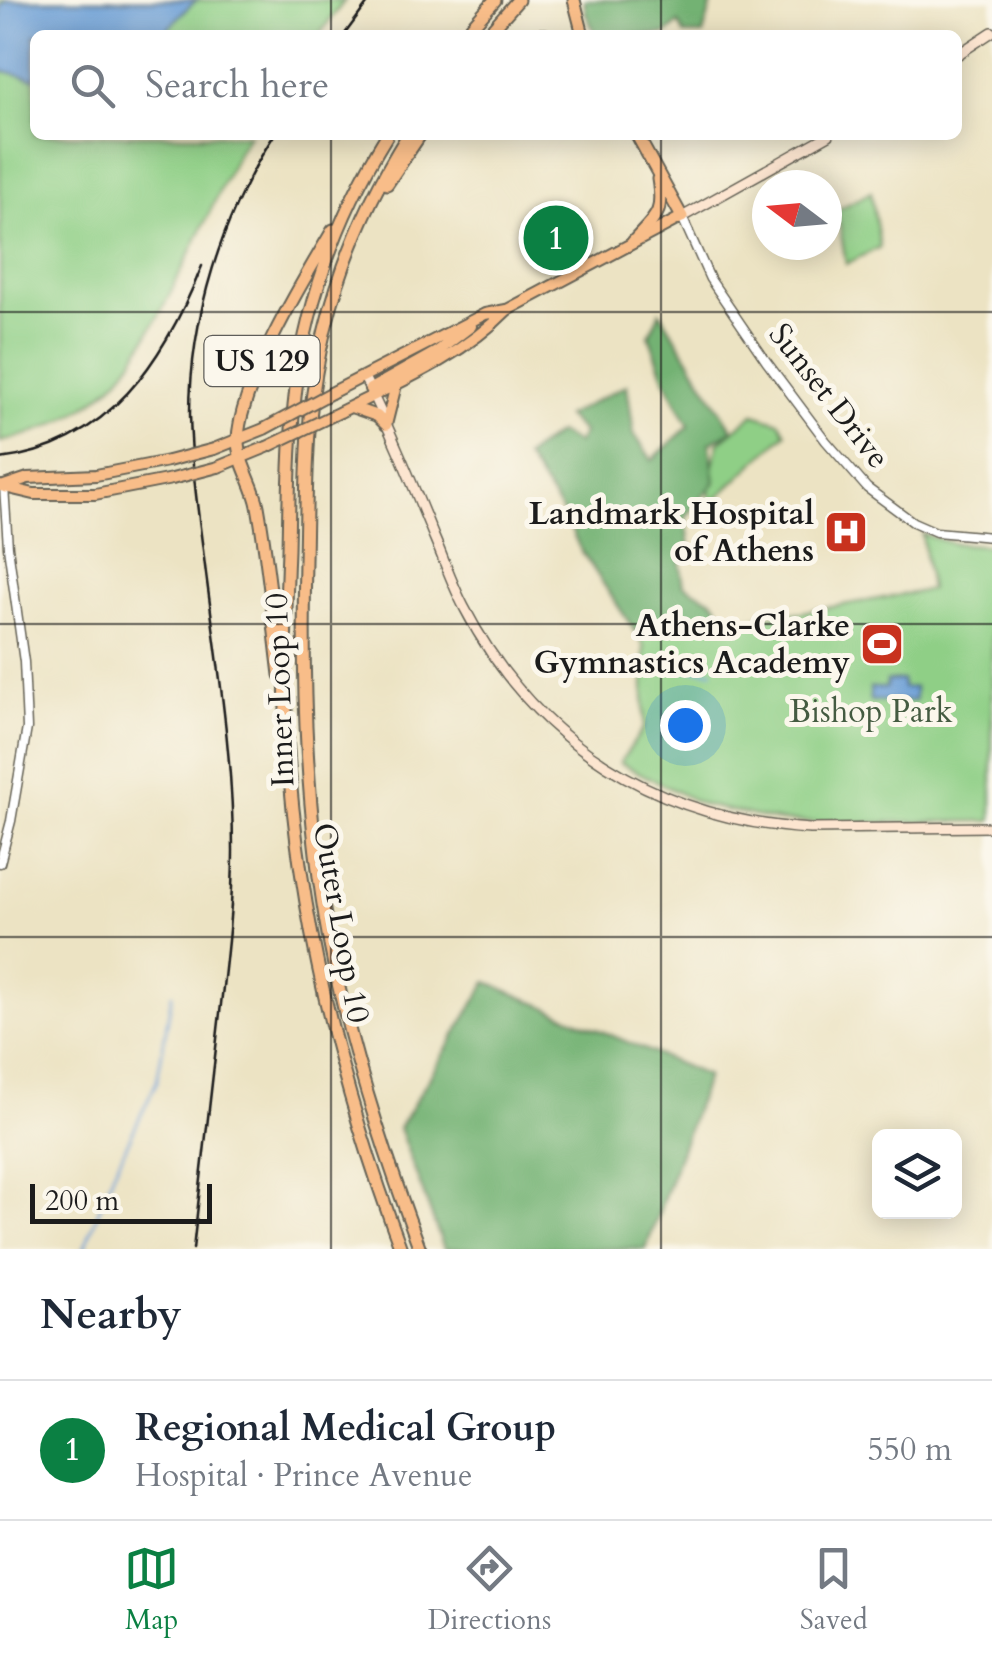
<!DOCTYPE html>
<meta charset="utf-8">
<style>
body{margin:0;font-family:Cardo,serif;background:#f2f2f3;color:#1f2937}
.controls{position:absolute;right:30px;bottom:30px;display:grid;overflow:hidden;border-radius:15px;box-shadow:0 5px 25px #0003}
.controls button{width:90px;height:90px;display:grid;place-items:center;padding:0;border:0;border-bottom:2px solid #e0e1e3;background:#fff;color:#1f2937;font:50px sans-serif}
.compass{position:absolute;left:752px;top:170px;width:90px;height:90px;border-radius:50%;background:#fff;box-shadow:0 5px 25px #0003;rotate:286deg}
.scale{position:absolute;left:30px;bottom:25px;width:182px;box-sizing:border-box;padding-left:10px;border:5px solid #1c1c1c;border-top:0;font-size:28px;line-height:35px;white-space:nowrap;color:#1c1c1c;-webkit-text-stroke:8px #fbf7ec;paint-order:stroke}
.you{position:absolute;left:685px;top:725px;width:35px;height:35px;margin:-25px;border:8px solid #fff;border-radius:50%;background:#1a73e8;box-shadow:0 0 0 15px #1a73e833}
.badge{display:grid;place-items:center;width:65px;height:65px;border-radius:50%;background:#0b8043;color:#fff;font-size:32px;font-weight:700}
.pin{position:absolute;translate:-50% -50%;border:5px solid #fff;box-shadow:0 2px 10px #0006}
.list{margin:0;padding:0;list-style:none}
h2{display:flex;justify-content:space-between;align-items:center;height:130px;margin:0;padding:0 40px;font-size:42px}
h2 small{font-size:32px;font-weight:400;color:#747a83}
.list li{display:grid;grid-template-columns:65px 1fr auto;gap:30px;align-items:center;box-sizing:border-box;height:140px;padding:0 40px;border-top:2px solid #e0e1e3}
.list b{display:block;font-size:38px;white-space:nowrap}
.list p{margin:0;font-size:32px;white-space:nowrap;color:#747a83}
.list em{font-size:32px;font-style:normal;color:#747a83}
.icon{flex:none;width:55px;height:55px;fill:none;stroke:currentColor;stroke-width:2;stroke-linecap:round;stroke-linejoin:round}
.map{position:relative;flex:none;width:992px;height:1249px;overflow:hidden}
.search{position:absolute;background:#fff;box-shadow:0 5px 25px #0003;left:30px;right:30px;top:30px;height:110px;display:flex;align-items:center;gap:25px;box-sizing:border-box;padding:0 35px;border-radius:15px;color:#747a83;font-size:38px}
.sheet{height:270px;background:#fff}
nav{display:flex;justify-content:space-around;align-items:center;box-sizing:border-box;height:140px;border-top:2px solid #e0e1e3;background:#fff;font-size:28px;color:#747a83}
nav a{display:grid;justify-items:center;gap:5px}
nav .on{color:#0b8043}
.map>svg:first-child{display:block}
.green{fill:#8fcf86;stroke:#567651;stroke-width:2.5}
.forest{fill:#73b273;stroke:#486748;stroke-width:2.5}
.water{fill:#6b9ed6;stroke:#445d79;stroke-width:2.5}
.lines{fill:none;stroke-linecap:round;stroke-linejoin:round}
.stream{stroke:#6b9ed6;stroke-width:2.5}
.tertiary-casing{stroke:#656256;stroke-width:11}
.secondary-casing{stroke:#656256;stroke-width:12}
.trunk-casing{stroke:#656256;stroke-width:14}
.motorway-casing{stroke:#656256;stroke-width:15}
.tertiary{stroke:#fff;stroke-width:8}
.secondary{stroke:#fce5d0;stroke-width:9}
.trunk{stroke:#f8bd89;stroke-width:10}
.motorway{stroke:#f8bd89;stroke-width:11}
.rail{stroke:#1c1c1c;stroke-width:2.5}
.trunk-bridge-casing{stroke:#656256;stroke-width:14;stroke-linecap:butt}
.trunk-bridge{stroke:#f8bd89;stroke-width:10}
.grid{fill:none;stroke:#1c1c1c;stroke-width:2.5;stroke-opacity:0.55}
.labels{text-anchor:middle;dominant-baseline:central;stroke-width:10;stroke-linejoin:round;paint-order:stroke}
.shield{fill:#fbf7ec;stroke:#5f5e5a;stroke-width:2.5}
.shield-label{font-size:30px;font-weight:bold;fill:#1c1c1c}
.street-label{font-size:32px;fill:#1c1c1c;stroke:#fbf7ec}
.poi-label{font-size:32px;font-weight:bold;fill:#1c1c1c;stroke:#fbf7ec;text-anchor:end}
.park-label{font-size:32px;fill:#445b41;stroke:#fbf7ec}
</style>
<div class="map">
<svg width="992" height="1249" viewBox="0 0 992 1249">
<rect width="100%" height="100%" fill="#fbf7ec"/>
<filter id="ink" filterUnits="userSpaceOnUse"><feTurbulence type="fractalNoise" baseFrequency=".01" numOctaves="2"/><feDisplacementMap in="SourceGraphic" scale="20" xChannelSelector="R" yChannelSelector="G"/><feConvolveMatrix kernelMatrix="1 2 1 2 8 2 1 2 1" color-interpolation-filters="sRGB"/></filter>
<filter id="wash" filterUnits="userSpaceOnUse"><feTurbulence type="fractalNoise" baseFrequency=".0048" numOctaves="4" result="noise"/><feDisplacementMap in="SourceGraphic" scale="40" xChannelSelector="R" yChannelSelector="G"/><feGaussianBlur stdDeviation="2.25" result="paint"/><feColorMatrix in="noise" values="0 0 0 0 0 0 0 0 0 0 0 0 0 0 0 0 0 1.4 0 .05"/><feComposite in="paint" operator="in"/></filter>
<g filter="url(#wash)">
<rect width="100%" height="100%" fill="#ece3c3"/>
<path class="green" d="M 0,0 L 345,0 L 319,35 L 35,35 L 35,135 L 249,135 L 237,154 C 210,210 186,266 156,320 C 144,342 132,365 114,383 C 82,415 44,432 0,442 Z
M 871,192 L 880,247 L 846,264 L 837,210 Z
M 754,414 L 780,422 L 786,433 L 711,504 L 708,484 L 719,442 Z
M 922,534 L 951,543 L 992,546 L 992,821 L 823,823 L 779,821 L 703,805 L 620,763 L 644,727 L 644,646 L 634,630 L 802,612 L 930,590 Z"/>
<path class="forest" d="M 584,0 L 713,0 L 703,35 L 684,35 L 679,23 L 665,35 L 596,35 L 586,14 Z
M 660,312 L 733,430 L 710,443 L 715,482 L 686,517 L 690,548 L 680,562 L 684,585 L 714,601 L 727,620 L 634,630 L 580,549 L 565,516 L 525,457 L 558,433 L 577,443 L 583,433 L 566,416 L 627,385 L 634,434 L 652,460 L 689,426 L 665,380 L 649,335 Z
M 487,982 L 707,1076 L 646,1249 L 444,1249 L 399,1128 Z"/>
<path class="water" d="M 8,0 L 197,0 L 181,14 L 163,35 L 35,35 L 35,79 L 0,70 L 0,6 Z
M 902,680 L 903,688 L 915,687 L 915,701 L 870,701 L 870,688 L 886,688 L 887,681 Z"/>
<g class="lines">
<path class="stream" d="M 672,669 L 713,671
M 84,1249 L 113,1174 L 157,1081 L 172,994"/>
</g>
</g>
<g filter="url(#ink)">
<g class="lines">
<g class="tertiary-casing">
<path id="tertiary" d="M 682,217 L 710,279 L 766,361 L 826,441 L 867,488 L 913,522 L 936,532 L 992,537
M 0,863 L 11,821 L 27,728 L 24,662 L 8,547 L 4,486"/>
</g>
<g class="secondary-casing">
<path id="secondary" d="M 957,55 L 992,32
M 682,217 L 829,135
M 364,377 C 390,429 412,483 434,537 C 444,560 452,584 464,607 C 534,743 658,820 810,829 L 992,827"/>
</g>
<g class="trunk-casing">
<path id="trunk" d="M 370,389 L 438,351 L 471,326
M 331,393 L 485,314 L 506,310
M 351,407 L 377,416 L 386,425 L 396,385
M 340,412 C 398,383 461,357 507,310 L 682,217
M 214,449 L 264,429
M 218,467 L 267,447
M 0,486 L 34,494 L 95,494 L 172,479
M 4,486 L 28,478 L 96,475 L 168,461"/>
</g>
<g class="motorway-casing">
<path id="motorway" d="M 574,0 L 583,35
M 464,35 L 495,0
M 487,35 L 518,0
M 527,35 L 546,35
M 387,135 C 337,216 303,310 294,406 C 289,453 289,502 288,550 C 285,625 283,702 290,778 C 304,940 344,1096 401,1249
M 408,135 C 354,221 320,316 310,418 C 306,465 306,514 305,561 C 302,690 306,818 330,945 C 350,1049 383,1150 420,1249
M 637,135 L 682,217
M 387,184 L 420,135
M 633,242 C 656,216 664,215 658,179
M 280,675 C 273,619 268,562 258,506 C 254,484 238,463 238,440 C 239,386 305,277 333,230"/>
</g>
<use href="#tertiary" class="tertiary"/>
<use href="#secondary" class="secondary"/>
<use href="#trunk" class="trunk"/>
<use href="#motorway" class="motorway"/>
<path class="rail" d="M 344,35 L 370,0
M 0,459 C 109,446 164,360 202,266
M 193,1249 C 201,1179 209,1109 217,1039 C 224,976 233,913 233,850 C 233,750 215,649 203,550 C 197,505 191,459 190,414 C 190,317 222,217 274,135"/>
<g class="trunk-bridge-casing">
<path id="trunk-bridge" d="M 264,429 L 331,393
M 267,447 L 340,412
M 168,461 L 214,449
M 172,479 L 218,467"/>
</g>
<use href="#trunk-bridge" class="trunk-bridge"/>
</g>
</g>
<path class="grid" d="M 331,0 L 331,35M 661,0 L 661,35M 331,135 L 331,1249M 661,135 L 661,1249M 0,312 L 992,312M 0,624 L 992,624M 0,937 L 992,937"/>
<defs>
<g id="hospital-square" transform="scale(2.25)"><rect x="-9" y="-9" width="18" height="18" rx="4" fill="#c8321e" stroke="#fbf7ec"/><path d="M-5-5h3v3.5h4V-5h3V5h-3V1.5h-4V5h-3Z" fill="#fff"/></g>
<g id="stadium-square" transform="scale(2.25)"><rect x="-9" y="-9" width="18" height="18" rx="4" fill="#c8321e" stroke="#fbf7ec"/><path d="M0-5a6.5 5 0 1 0 0 10a6.5 5 0 1 0 0-10ZM-3.5-1.8h7v3.6h-7Z" fill="#fff"/></g>
</defs>
<g fill-rule="evenodd">
<use href="#hospital-square" x="846" y="532"/>
<use href="#stadium-square" x="882" y="644"/>
</g>
<g class="labels">
<rect class="shield" x="204.5" y="336" width="115" height="50" rx="8"/>
<g class="shield-label">
<text x="262" y="361">US 129</text>
</g>
<g class="street-label">
<text transform="translate(829 396) rotate(52)">Sunset Drive</text>
<text transform="translate(280 690) rotate(-92)">Inner Loop 10</text>
<text transform="translate(341 923) rotate(80)">Outer Loop 10</text>
</g>
<g class="poi-label">
<text x="814" y="514">Landmark Hospital<tspan x="814" dy="37">of Athens</tspan></text>
<text x="850" y="626">Athens-Clarke<tspan x="850" dy="37">Gymnastics Academy</tspan></text>
</g>
<g class="park-label">
<text x="871" y="712">Bishop Park</text>
</g>
</g>
</svg>
<div class="controls">
<button><svg class="icon" aria-label="layers" viewBox="0 0 24 24"><path d="M12 4l9 5-9 5-9-5zM3 14l9 5 9-5"/></svg></button>
</div>
<svg class="compass" viewBox="-18 -18 36 36"><path d="M0-13l5 13h-10z" fill="#e53935"/><path d="M0 13l5-13h-10z" fill="#747a83"/></svg>
<div class="scale">200 m</div>
<div class="you"></div>
<div class="pin badge" style="left:556px;top:238px">1</div>
<div class="search"><svg class="icon" aria-label="search" viewBox="0 0 24 24"><circle cx="10" cy="10" r="6"/><path d="M15 15l6 6"/></svg>Search here</div>
</div>
<section class="sheet">
<h2>Nearby<small></small></h2>
<ul class="list">
<li><span class="badge">1</span><div><b>Regional Medical Group</b><p>Hospital · Prince Avenue</p></div><em>550 m</em></li>
</ul>
</section>
<nav>
<a class="on"><svg class="icon" aria-label="map" viewBox="0 0 24 24"><path d="M3 6l6-2 6 2 6-2v14l-6 2-6-2-6 2zM9 4v14M15 6v14"/></svg>Map</a>
<a><svg class="icon" aria-label="directions" viewBox="0 0 24 24"><path d="M12 3l9 9-9 9-9-9zM9 14v-3h6M13 9l2 2-2 2"/></svg>Directions</a>
<a><svg class="icon" aria-label="saved" viewBox="0 0 24 24"><path d="M7 4h10v16l-5-4-5 4z"/></svg>Saved</a>
</nav>
